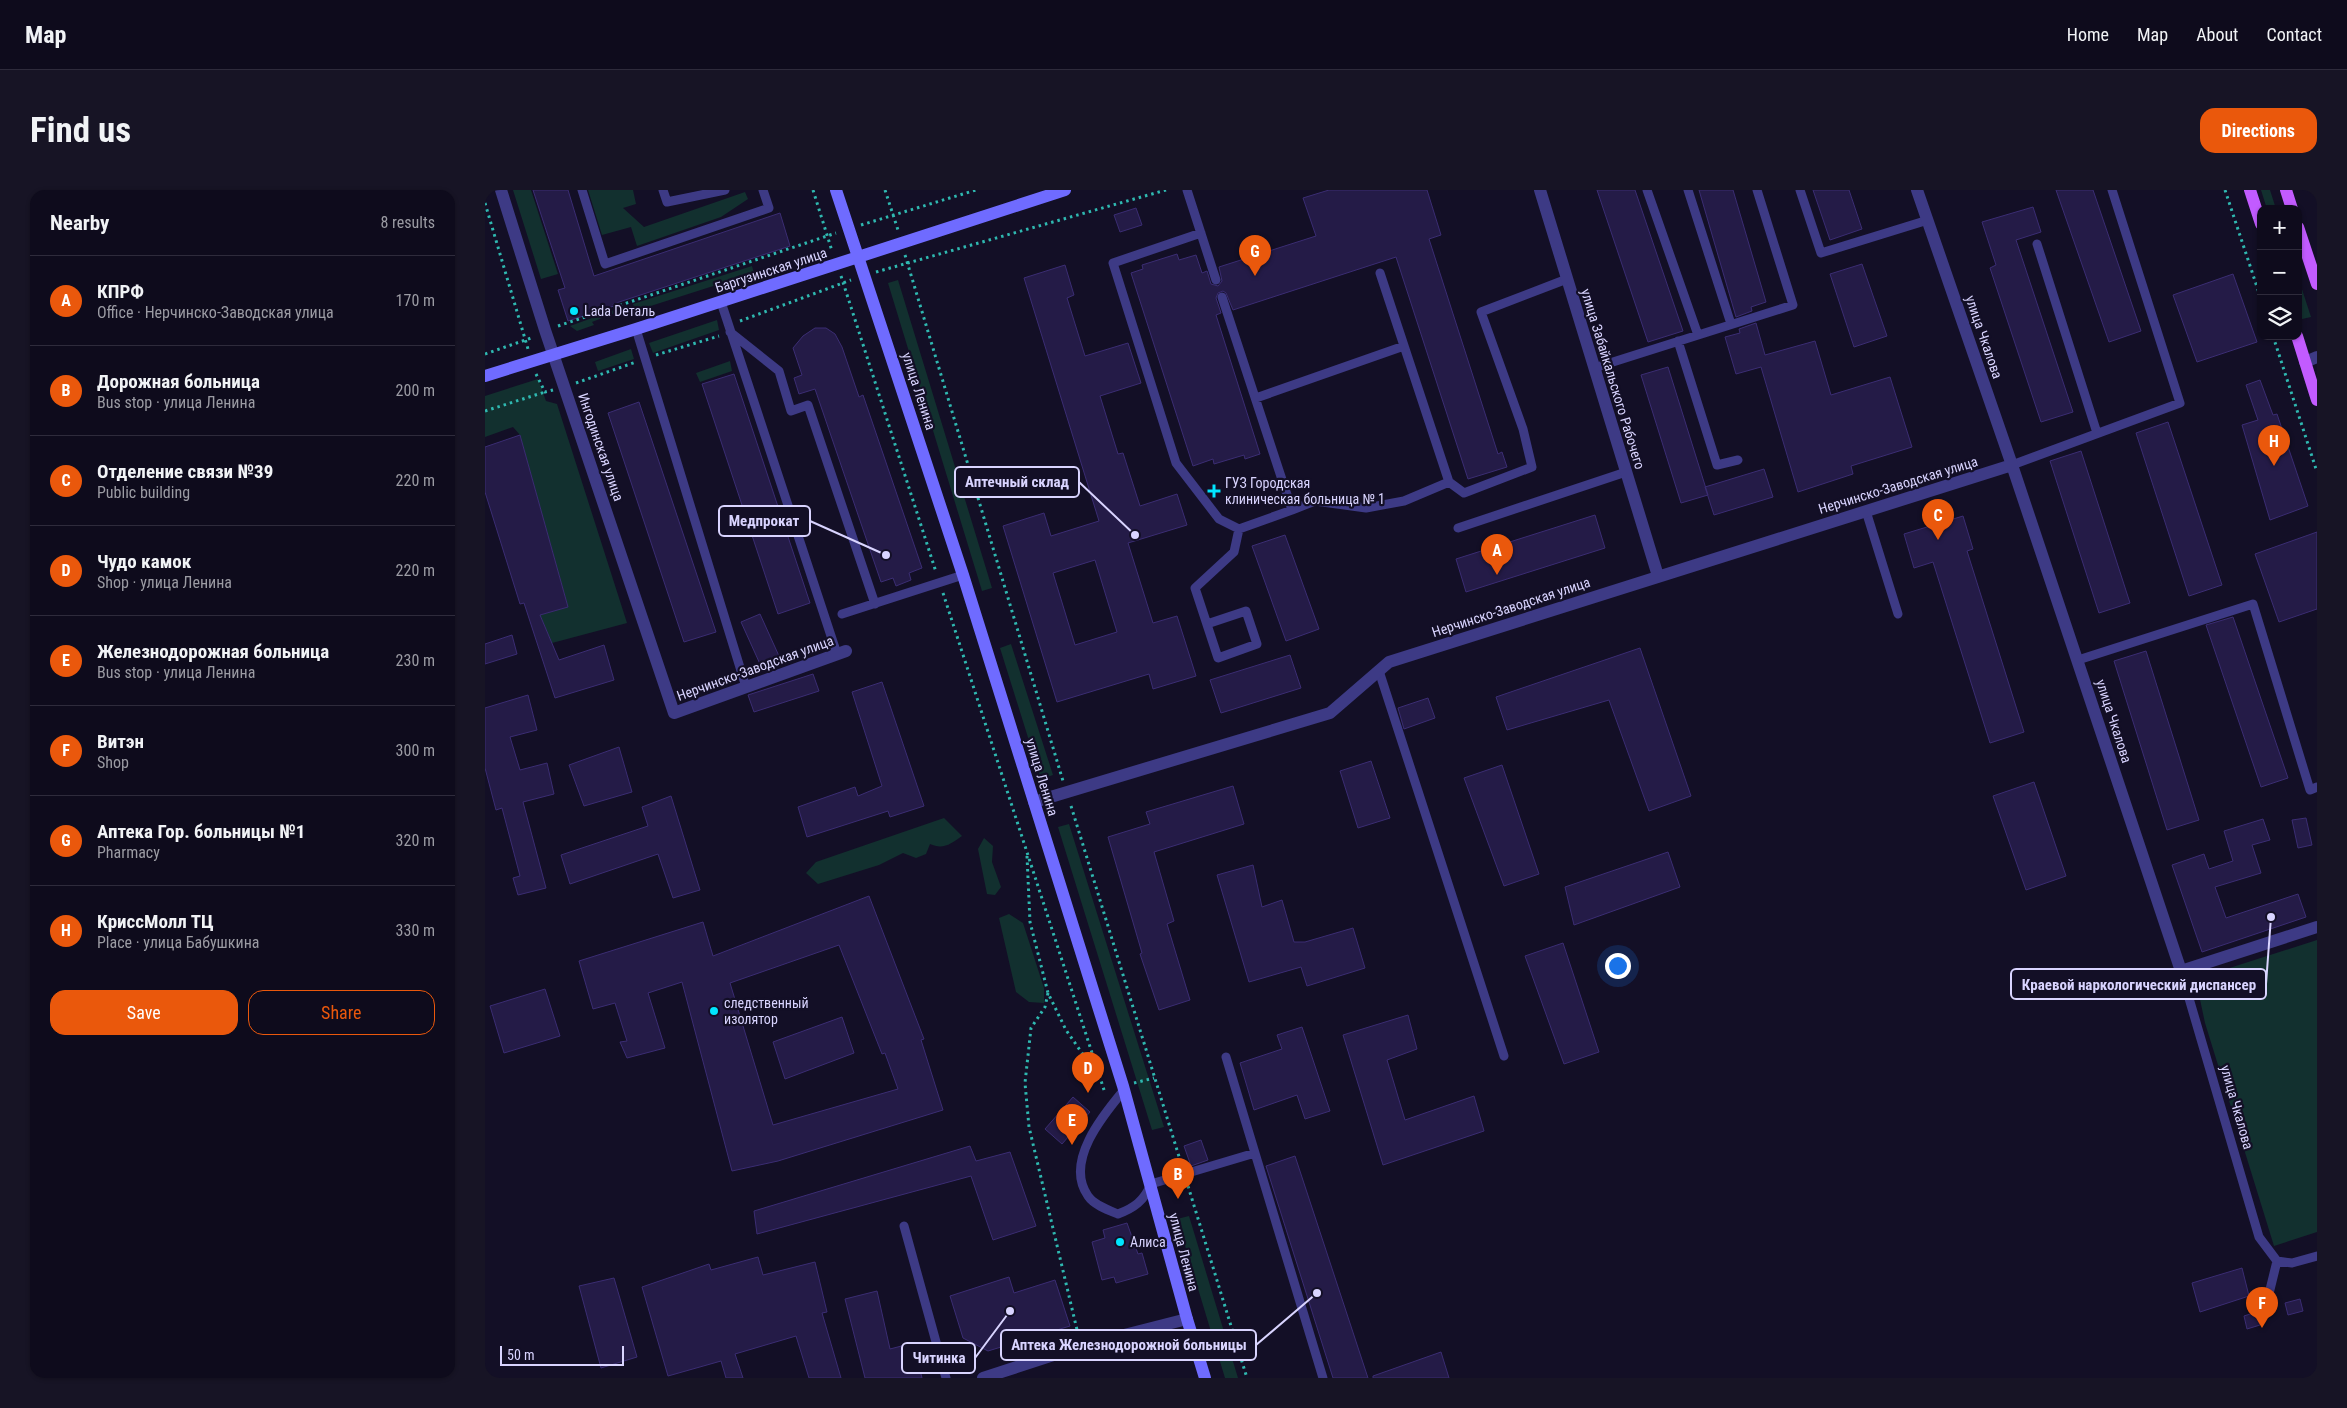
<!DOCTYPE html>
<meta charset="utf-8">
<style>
body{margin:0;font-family:"Roboto Condensed",sans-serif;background:#171425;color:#f1f3f6}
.controls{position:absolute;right:15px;top:15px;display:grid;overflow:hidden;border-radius:10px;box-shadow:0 1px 4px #0004}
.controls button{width:45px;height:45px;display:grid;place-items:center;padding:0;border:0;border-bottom:1px solid #2e2b3b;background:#0e0b1c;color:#f1f3f6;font:25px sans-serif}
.scale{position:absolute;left:15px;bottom:12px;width:124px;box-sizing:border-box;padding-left:5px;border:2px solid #d9d4ff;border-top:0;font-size:14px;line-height:18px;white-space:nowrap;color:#d9d4ff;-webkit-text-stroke:4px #130f26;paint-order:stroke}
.you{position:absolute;left:1132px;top:775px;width:18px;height:18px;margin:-12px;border:4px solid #fff;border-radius:50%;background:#1a73e8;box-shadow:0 0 0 8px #1a73e833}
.badge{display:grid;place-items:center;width:32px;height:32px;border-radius:50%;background:#ea580c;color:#fff;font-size:16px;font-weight:700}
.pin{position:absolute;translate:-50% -41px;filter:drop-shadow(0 1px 2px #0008)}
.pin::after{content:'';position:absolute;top:26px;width:18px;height:15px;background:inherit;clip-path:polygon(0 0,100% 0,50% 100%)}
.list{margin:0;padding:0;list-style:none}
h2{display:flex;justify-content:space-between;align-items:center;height:65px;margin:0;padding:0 20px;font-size:21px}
h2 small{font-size:16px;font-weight:400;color:#9b9ba3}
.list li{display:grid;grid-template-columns:32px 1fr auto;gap:15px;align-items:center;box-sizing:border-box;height:90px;padding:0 20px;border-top:1px solid #2e2b3b}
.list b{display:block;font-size:19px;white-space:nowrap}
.list p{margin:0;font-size:16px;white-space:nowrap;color:#9b9ba3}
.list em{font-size:16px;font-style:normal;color:#9b9ba3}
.actions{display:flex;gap:10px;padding:15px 20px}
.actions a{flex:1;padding:11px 0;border:1px solid #ea580c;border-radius:15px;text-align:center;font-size:18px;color:#ea580c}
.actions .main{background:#ea580c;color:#fff}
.icon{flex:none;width:28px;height:28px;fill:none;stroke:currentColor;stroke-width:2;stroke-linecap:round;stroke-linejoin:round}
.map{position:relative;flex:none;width:1832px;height:1188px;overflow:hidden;border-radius:15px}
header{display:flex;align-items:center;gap:30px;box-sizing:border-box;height:70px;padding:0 25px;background:#0e0b1c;border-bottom:1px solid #2e2b3b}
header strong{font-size:24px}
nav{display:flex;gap:28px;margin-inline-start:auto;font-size:18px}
.intro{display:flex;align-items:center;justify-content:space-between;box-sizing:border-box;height:120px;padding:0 30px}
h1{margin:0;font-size:35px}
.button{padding:12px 22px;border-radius:15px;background:#ea580c;color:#fff;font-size:18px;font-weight:700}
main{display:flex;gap:30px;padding:0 30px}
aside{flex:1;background:#0e0b1c;border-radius:15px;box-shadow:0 1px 4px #0004}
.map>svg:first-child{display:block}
.green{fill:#12302f}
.building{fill:#241b47;stroke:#3b2d73;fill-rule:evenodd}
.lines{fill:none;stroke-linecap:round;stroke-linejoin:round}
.path{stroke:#2fb8b0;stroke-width:3;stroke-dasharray:2.5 4;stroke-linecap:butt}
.lane{stroke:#3d3a85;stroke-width:9}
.street{stroke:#3d3a85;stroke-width:12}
.secondary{stroke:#6f6bff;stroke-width:12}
.primary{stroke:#c25bff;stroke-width:12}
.poi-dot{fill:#00e5ff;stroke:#130f26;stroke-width:2}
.labels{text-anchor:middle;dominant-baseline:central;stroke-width:4.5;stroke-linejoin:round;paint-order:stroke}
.street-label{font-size:14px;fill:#d9d4ff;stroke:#130f26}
.poi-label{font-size:14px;fill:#d9d4ff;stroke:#130f26;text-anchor:start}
.leader{fill:none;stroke:#d9d4ff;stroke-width:2}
.callout-dot{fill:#d9d4ff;stroke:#130f26;stroke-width:2}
.callout{fill:#130f26;stroke:#d9d4ff;stroke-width:2}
.callout-label{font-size:15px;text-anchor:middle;font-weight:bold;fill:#d9d4ff}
</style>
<header>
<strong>Map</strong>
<nav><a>Home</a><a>Map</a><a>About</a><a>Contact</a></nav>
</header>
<div class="intro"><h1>Find us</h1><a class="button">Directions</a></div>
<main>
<aside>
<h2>Nearby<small>8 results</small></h2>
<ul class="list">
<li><span class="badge">A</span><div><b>КПРФ</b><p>Office · Нерчинско-Заводская улица</p></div><em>170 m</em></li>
<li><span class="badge">B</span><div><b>Дорожная больница</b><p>Bus stop · улица Ленина</p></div><em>200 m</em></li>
<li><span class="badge">C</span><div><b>Отделение связи №39</b><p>Public building</p></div><em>220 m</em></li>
<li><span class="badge">D</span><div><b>Чудо камок</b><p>Shop · улица Ленина</p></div><em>220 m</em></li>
<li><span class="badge">E</span><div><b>Железнодорожная больница</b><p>Bus stop · улица Ленина</p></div><em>230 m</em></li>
<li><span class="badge">F</span><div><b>Витэн</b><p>Shop</p></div><em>300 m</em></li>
<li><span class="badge">G</span><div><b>Аптека Гор. больницы №1</b><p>Pharmacy</p></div><em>320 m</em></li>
<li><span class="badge">H</span><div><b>КриссМолл ТЦ</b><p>Place · улица Бабушкина</p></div><em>330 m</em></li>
</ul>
<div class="actions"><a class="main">Save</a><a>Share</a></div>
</aside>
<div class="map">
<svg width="1832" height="1188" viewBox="0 0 1832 1188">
<rect width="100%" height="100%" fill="#130f26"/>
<path class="green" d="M 28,0 L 46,0 L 73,84 L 56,89 Z
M 103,0 L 148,0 L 151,14 L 138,18 L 159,37 L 260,2 L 263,9 L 236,27 L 152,56 L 146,37 L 117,45 Z
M 1776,0 L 1785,0 L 1791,19 L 1782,19 Z
M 267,76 L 269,83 L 150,121 L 148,114 Z
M 1813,87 L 1826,127 L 1817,129 L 1813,116 Z
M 413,90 L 507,398 L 497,401 L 403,93 Z
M 129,120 L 130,123 L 107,132 L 109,135 L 92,141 L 85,136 Z
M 232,130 L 234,140 L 168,163 L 164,153 Z
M 146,159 L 149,169 L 113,181 L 110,172 Z
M 245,171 L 247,181 L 215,192 L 211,183 Z
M 53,189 L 61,211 L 72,214 L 142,433 L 67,453 L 55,425 L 83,417 L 35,245 L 28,237 L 0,247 L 0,206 Z
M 526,454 L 568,585 L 556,589 L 515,458 Z
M 459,628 L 477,646 C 466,654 458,660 445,654 L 441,664 L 431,668 L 418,663 L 394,675 L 333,694 L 321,683 L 331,672 Z
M 584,634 L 679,937 L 667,940 L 573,637 Z
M 499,648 L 508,656 L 507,672 L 516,697 L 510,705 L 502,704 L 493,659 Z
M 524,724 L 538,733 L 559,798 L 559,813 L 544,812 L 531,802 L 514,728 Z
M 1832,750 L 1832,1042 L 1789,1056 L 1720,833 L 1713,800 L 1732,782 Z
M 704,1026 L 753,1188 L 740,1188 L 692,1029 Z"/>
<path class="building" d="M 48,0 L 83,0 L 109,86 L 295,23 L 305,56 L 128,114 L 129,116 L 83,131 L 73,100 L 80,98 Z
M 844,0 L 942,0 L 956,45 L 944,49 L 1013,264 L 1017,262 L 1022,277 L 983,289 L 911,67 L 748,120 L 741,103 L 738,101 L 733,103 L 731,108 L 736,123 L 731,125 L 775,264 L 760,269 L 759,265 L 729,274 L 728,269 L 708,276 L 646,83 L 658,79 L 657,75 L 692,64 L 694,70 L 711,65 L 717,83 L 722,81 L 726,94 L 733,96 L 737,91 L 734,77 L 831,46 L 818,8 Z
M 1112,0 L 1150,0 L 1198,141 L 1163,152 Z
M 1214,0 L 1248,0 L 1281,112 L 1266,117 L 1267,121 L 1251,127 Z
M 1328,0 L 1364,0 L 1377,39 L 1345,50 Z
M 1571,0 L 1608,0 L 1656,141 L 1624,152 Z
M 1548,17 L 1556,42 L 1531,50 L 1588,222 L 1556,232 L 1505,78 L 1511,75 L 1497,32 Z
M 651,18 L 657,35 L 635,42 L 629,25 Z
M 1377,74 L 1402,146 L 1369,157 L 1345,84 Z
M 580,75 L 589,105 L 582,108 L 600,166 L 643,153 L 656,193 L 615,206 L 633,264 L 638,263 L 655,316 L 692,304 L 702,335 L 643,353 L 668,433 L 692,426 L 711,486 L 668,499 L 664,484 L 572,512 L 518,336 L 559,323 L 566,346 L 614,331 L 539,88 ZM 610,370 L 632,442 L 590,455 L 568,383 Z
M 1748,84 L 1772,152 L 1712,172 L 1688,105 Z
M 1271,133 L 1280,165 L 1330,151 L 1346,205 L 1405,187 L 1427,257 L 1366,276 L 1368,284 L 1313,302 L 1276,177 L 1251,184 L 1240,147 L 1255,143 L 1254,139 Z
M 330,138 L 341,138 L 350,144 L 357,157 L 374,207 L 378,205 L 437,378 L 424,383 L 426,390 L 411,396 L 408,388 L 396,392 L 330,199 L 314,204 L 309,188 L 317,185 L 308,158 L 318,146 Z
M 1183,177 L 1223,305 L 1196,313 L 1156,185 Z
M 249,184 L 325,413 L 293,424 L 217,194 Z
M 1775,190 L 1788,225 L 1792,224 L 1823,316 L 1785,330 L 1757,235 L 1773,230 L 1761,195 Z
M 154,212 L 231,442 L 199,452 L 123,223 Z
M 1683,232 L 1737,395 L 1704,406 L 1651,243 Z
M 35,245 L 83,417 L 55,425 L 74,470 L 119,455 L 129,490 L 70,508 L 39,413 L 35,414 L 0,302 L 0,257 Z
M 1596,261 L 1645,413 L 1614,423 L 1565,271 Z
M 1279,279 L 1288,307 L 1229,325 L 1220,297 Z
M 1110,325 L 1120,358 L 981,402 L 971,369 Z
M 1478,326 L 1488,359 L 1482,361 L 1539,542 L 1505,553 L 1448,372 L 1429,378 L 1419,344 Z
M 1832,342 L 1832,419 L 1794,432 L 1770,364 Z
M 800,345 L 834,439 L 801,451 L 767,356 Z
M 275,424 L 294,466 L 275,474 L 256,432 Z
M 1748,427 L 1803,588 L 1776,597 L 1721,435 Z
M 27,445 L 32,464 L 0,474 L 0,454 Z
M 1155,458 L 1206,606 L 1164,621 L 1124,510 L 1022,540 L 1011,507 Z
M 1661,461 L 1714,630 L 1682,640 L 1629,471 Z
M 805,465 L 816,498 L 736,523 L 725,490 Z
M 328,484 L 334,501 L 269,522 L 263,505 Z
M 397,492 L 439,616 L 405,627 L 403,621 L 322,647 L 313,617 L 370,597 L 373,606 L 397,596 L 367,502 Z
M 43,505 L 52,540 L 25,547 L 35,580 L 62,573 L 69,604 L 38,612 L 61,698 L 33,705 L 28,688 L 35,686 L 17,618 L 11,620 L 0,578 L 0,518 Z
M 943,508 L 950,528 L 919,539 L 913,518 Z
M 134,557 L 147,602 L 99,616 L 84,575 Z
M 886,571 L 905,628 L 873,638 L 855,581 Z
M 1017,575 L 1054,684 L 1019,696 L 979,588 Z
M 1549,592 L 1581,686 L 1541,700 L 1508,606 Z
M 748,596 L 759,634 L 669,662 L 689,731 L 682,734 L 705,810 L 674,820 L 655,764 L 657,763 L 623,647 L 665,634 L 661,622 Z
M 186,606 L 215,700 L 188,708 L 173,664 L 85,694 L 76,665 L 163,636 L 157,617 Z
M 1821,628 L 1827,655 L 1813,658 L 1807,630 Z
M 1778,629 L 1785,650 L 1767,655 L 1776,683 L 1730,697 L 1741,728 L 1813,704 L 1821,727 L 1717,762 L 1687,675 L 1719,664 L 1724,679 L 1748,671 L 1739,641 Z
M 1183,662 L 1195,697 L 1089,735 L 1080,697 Z
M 768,675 L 777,717 L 797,710 L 809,752 L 820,752 L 868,738 L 880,778 L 822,796 L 816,777 L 764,792 L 732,685 Z
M 384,706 L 439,849 L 436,850 L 458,920 L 293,971 L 247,981 L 197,792 L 163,803 L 180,858 L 142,868 L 135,852 L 142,851 L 130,813 L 108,819 L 94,771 L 218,732 L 228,766 ZM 354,755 L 397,864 L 400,863 L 413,899 L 288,935 L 245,793 Z
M 1078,753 L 1114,862 L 1079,874 L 1040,766 Z
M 60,799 L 75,846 L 19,863 L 5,816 Z
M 923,825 L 932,859 L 902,870 L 920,930 L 989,906 L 999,941 L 898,975 L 858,845 Z
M 357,827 L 369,863 L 300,889 L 288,852 Z
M 817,837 L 845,921 L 820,929 L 812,905 L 769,920 L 755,873 L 797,859 L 792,845 Z
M 588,907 L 605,922 L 577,954 L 560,939 Z
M 716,950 L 723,970 L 706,976 L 699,956 Z
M 485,956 L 491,971 L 525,962 L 551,1036 L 508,1050 L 486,986 L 272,1044 L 269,1021 Z
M 810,966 L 883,1188 L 848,1188 L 781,976 Z
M 642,1033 L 653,1064 L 657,1063 L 663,1084 L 631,1093 L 629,1087 L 617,1090 L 607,1052 L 620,1048 L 618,1040 Z
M 273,1067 L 278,1085 L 330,1072 L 342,1122 L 337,1123 L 356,1188 L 324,1188 L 311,1146 L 250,1164 L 258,1188 L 241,1188 L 236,1171 L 183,1186 L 157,1097 L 224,1074 L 226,1080 Z
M 1757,1078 L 1764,1106 L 1715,1122 L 1707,1093 Z
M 524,1087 L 529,1103 L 570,1090 L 585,1136 L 503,1161 L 478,1148 L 465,1106 Z
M 129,1088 L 152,1167 L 116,1178 L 94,1096 Z
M 392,1101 L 405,1159 L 428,1153 L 437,1188 L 380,1188 L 360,1109 Z
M 1815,1109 L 1818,1121 L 1803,1125 L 1800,1113 Z
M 1771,1122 L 1775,1135 L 1762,1139 L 1759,1126 Z
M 956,1162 L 964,1188 L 888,1188 L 888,1186 Z"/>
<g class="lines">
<path class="path" d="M 328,0 L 347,61
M 400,0 L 413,40
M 1740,0 L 1776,109
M 0,13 L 43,159
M 376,35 L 491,0
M 420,65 L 578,591
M 391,82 L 681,0
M 356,86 L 451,382
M 255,131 L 366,90
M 73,136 L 351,43
M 1788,146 L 1832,282
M 0,164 L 49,147
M 171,165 L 234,146
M 51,184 L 60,202 L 68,200
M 91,193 L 151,172
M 0,221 L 60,202
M 458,403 L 620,903
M 586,616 L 696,973
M 542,666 L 545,732 L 563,803 L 581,840 L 613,886
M 563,803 L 560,817 L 546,838 L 540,893 L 544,937 L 593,1144
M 649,893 L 669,888
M 703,996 L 762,1188"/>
<path class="lane" d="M 97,0 L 120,74 L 284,18 L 278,0
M 178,0 L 182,12 L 240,0
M 702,0 L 731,90
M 1162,0 L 1213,145
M 1203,0 L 1246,134
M 1315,0 L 1336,63 L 1443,30
M 716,43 L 628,73 L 691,273 L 734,329 L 754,339 L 807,320
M 1552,54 L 1612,243
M 737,107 L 807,320 L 830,311 L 881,318 L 919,311 L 964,292 L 895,83
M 236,112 L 352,464
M 151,139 L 261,497
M 245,142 L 294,181 L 306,221 L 323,215 L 390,414
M 1193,151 L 1232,275 L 1253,270
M 1109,178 L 1308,115 L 1272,0
M 771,208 L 919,156
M 1527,275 L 1695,213 L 1627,0
M 964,292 L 979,303 L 1047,277 L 1038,239 L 996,122 L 1082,89
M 1381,321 L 1413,424
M 973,338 L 1141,282
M 357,424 L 478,385
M 722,434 L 761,421 L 772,454 L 733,468 L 710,398 L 749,362 L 754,339
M 1593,470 L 1768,414 L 1825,600 L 1832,597
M 894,481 L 1019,866
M 1696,781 L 1774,1047 L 1792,1071
M 741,867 L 838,1188
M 639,900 C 618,925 579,972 603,1006 C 609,1015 623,1020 633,1024 C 649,1018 659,1011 666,994 L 770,963
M 419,1036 L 461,1188
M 1792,1071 L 1807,1073 L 1832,1066
M 1781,1116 L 1792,1071"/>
<path class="street" d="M 16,0 L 60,140 L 189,523 L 361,461
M 1055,0 L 1173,386
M 1432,0 L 1527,275 L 1696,781 L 1832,737
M 1820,172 L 1832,167
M 549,612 L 845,523 L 904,472 L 1527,275
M 498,1188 L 596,1156 L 702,1129"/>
<path class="secondary" d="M 351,0 L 478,385 L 638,896 L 702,1129 L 720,1188
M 0,186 L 151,139 L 580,0"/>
<path class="primary" d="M 1765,0 L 1776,34
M 1801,0 L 1807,19
M 1813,37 L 1832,94
M 1812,146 L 1832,210"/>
</g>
<g class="poi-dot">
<circle cx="89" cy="121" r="5"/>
<path d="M726.5 293.5h5v5h5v5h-5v5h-5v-5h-5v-5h5z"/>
<circle cx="229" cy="821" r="5"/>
<circle cx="635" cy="1052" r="5"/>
</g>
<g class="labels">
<g class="street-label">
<text transform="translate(286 80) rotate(-18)">Баргузинская улица</text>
<text transform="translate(1499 147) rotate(71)">улица Чкалова</text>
<text transform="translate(1128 189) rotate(73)">улица Забайкальского Рабочего</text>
<text transform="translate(434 201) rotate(72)">улица Ленина</text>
<text transform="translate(116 257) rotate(71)">Ингодинская улица</text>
<text transform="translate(1413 295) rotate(-17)">Нерчинско-Заводская улица</text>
<text transform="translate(1026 417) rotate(-18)">Нерчинско-Заводская улица</text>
<text transform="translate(270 478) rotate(-20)">Нерчинско-Заводская улица</text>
<text transform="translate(1629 531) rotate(72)">улица Чкалова</text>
<text transform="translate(557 587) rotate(73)">улица Ленина</text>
<text transform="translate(1752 917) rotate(74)">улица Чкалова</text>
<text transform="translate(699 1062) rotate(75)">улица Ленина</text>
</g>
<g class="poi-label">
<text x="99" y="121">Lada Dеталь</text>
<text x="740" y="293">ГУЗ Городская<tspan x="740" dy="16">клиническая больница № 1</tspan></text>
<text x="239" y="813">следственный<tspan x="239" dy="16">изолятор</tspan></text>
<text x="645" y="1052">Алиса</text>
</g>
</g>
<path class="leader" d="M650 345L594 292M401 365L325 331M1786 727L1781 794M832 1103L771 1155M525 1121L490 1168"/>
<g class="callout-dot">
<circle cx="650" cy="345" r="5"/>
<circle cx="401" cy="365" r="5"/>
<circle cx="1786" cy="727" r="5"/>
<circle cx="832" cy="1103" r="5"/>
<circle cx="525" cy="1121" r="5"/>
</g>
<g class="callout">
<rect x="470" y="277" width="124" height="30" rx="5"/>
<rect x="234" y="316" width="91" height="30" rx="5"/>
<rect x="1526" y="779" width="255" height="30" rx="5"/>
<rect x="516" y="1140" width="255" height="30" rx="5"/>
<rect x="417" y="1153" width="73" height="30" rx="5"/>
</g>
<g class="callout-label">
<text x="532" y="297">Аптечный склад</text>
<text x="279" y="336">Медпрокат</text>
<text x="1654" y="800">Краевой наркологический диспансер</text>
<text x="644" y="1160">Аптека Железнодорожной больницы</text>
<text x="454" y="1173">Читинка</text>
</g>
</svg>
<div class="controls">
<button>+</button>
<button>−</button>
<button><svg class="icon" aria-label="layers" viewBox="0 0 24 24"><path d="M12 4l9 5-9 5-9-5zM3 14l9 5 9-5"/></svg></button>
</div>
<div class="scale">50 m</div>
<div class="you"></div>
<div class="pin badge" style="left:1012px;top:385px">A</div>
<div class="pin badge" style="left:693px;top:1009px">B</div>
<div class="pin badge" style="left:1453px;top:350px">C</div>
<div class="pin badge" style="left:603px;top:903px">D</div>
<div class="pin badge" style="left:587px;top:955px">E</div>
<div class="pin badge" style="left:1777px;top:1138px">F</div>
<div class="pin badge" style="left:770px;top:86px">G</div>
<div class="pin badge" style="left:1789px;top:276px">H</div>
</div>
</main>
